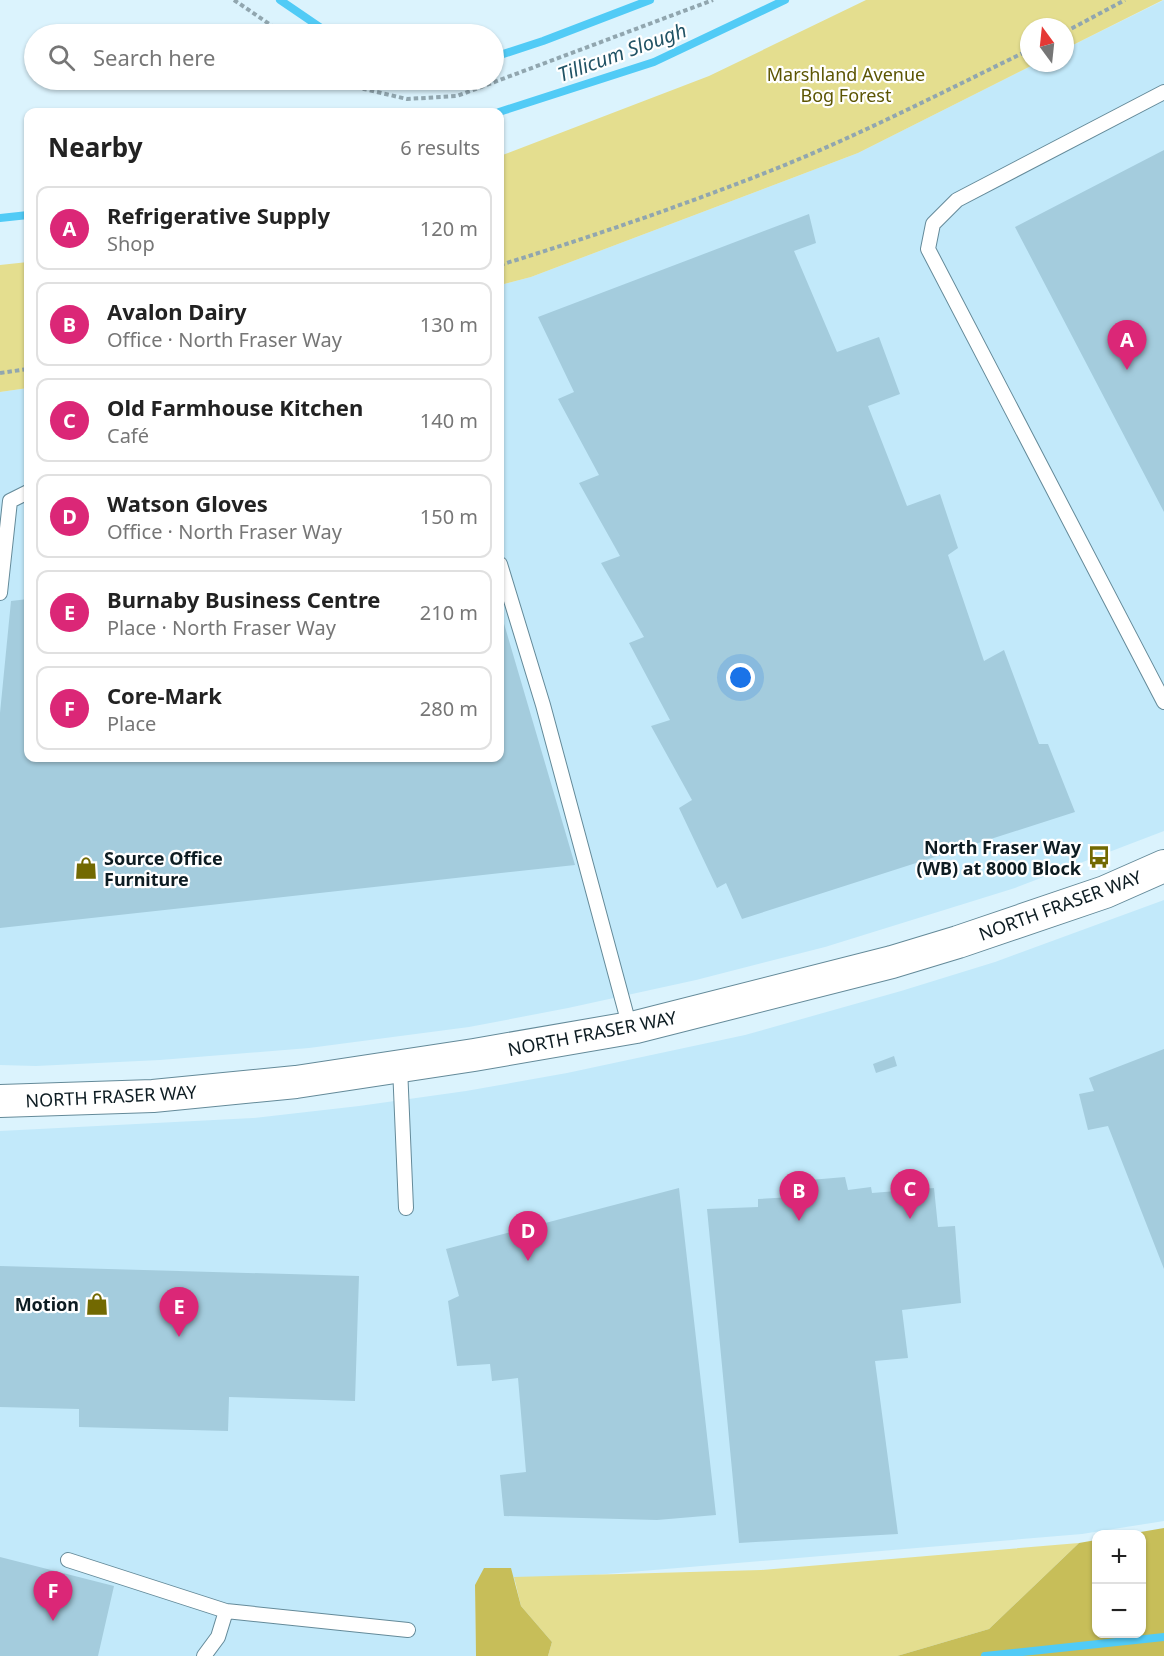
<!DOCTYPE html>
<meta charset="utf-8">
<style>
body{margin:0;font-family:"Noto Sans",sans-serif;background:#f6f6f6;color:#222}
.controls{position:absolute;right:18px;bottom:18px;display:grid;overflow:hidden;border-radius:12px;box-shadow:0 2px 4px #0004}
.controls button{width:54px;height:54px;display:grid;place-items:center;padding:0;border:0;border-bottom:2px solid #e0e0e0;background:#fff;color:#222;font:30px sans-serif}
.compass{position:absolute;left:1020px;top:18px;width:54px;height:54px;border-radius:50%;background:#fff;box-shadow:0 2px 4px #0004;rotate:345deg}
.you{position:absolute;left:741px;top:678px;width:21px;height:21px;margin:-15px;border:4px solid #fff;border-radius:50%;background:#1a73e8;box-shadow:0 0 0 9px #1a73e833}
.badge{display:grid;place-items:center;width:39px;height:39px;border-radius:50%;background:#db2777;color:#fff;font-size:20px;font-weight:700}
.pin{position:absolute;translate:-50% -50px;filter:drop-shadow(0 2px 3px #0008)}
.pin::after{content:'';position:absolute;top:32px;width:21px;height:18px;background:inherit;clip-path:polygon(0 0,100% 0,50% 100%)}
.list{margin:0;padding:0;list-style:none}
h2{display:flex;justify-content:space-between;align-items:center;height:78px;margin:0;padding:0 24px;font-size:26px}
h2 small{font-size:20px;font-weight:400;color:#767676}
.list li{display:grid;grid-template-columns:39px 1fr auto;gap:18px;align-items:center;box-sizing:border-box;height:84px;margin:0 12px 12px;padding:0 12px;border:2px solid #e0e0e0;border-radius:12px}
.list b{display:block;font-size:22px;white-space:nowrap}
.list p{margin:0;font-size:20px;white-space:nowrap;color:#767676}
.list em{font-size:20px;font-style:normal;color:#767676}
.icon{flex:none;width:33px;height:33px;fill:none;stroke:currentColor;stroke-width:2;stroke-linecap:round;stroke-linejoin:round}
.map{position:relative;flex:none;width:1164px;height:1656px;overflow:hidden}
.search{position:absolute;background:#fff;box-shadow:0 2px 4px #0004;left:24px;top:24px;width:480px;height:66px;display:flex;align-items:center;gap:15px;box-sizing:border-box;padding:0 21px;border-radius:33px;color:#767676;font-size:22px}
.panel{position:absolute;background:#fff;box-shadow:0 2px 4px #0004;left:24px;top:108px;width:480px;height:654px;border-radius:12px}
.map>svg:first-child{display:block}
.built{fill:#c2e9fa}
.green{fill:#e4de8f}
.forest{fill:#c7be59}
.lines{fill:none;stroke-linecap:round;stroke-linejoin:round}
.stream{stroke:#51cbf6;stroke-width:8}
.building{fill:#a4ccdd}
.service-casing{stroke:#648a99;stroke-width:16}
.tertiary-casing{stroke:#648a99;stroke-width:34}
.path{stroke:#91a6af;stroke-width:4;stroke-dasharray:4.5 3;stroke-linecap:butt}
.service{stroke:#fff;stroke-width:14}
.tertiary{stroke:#fff;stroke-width:32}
.labels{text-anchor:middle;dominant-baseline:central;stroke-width:4.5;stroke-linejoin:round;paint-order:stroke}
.park-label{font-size:18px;fill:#5c5503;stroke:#fff}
.poi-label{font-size:18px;font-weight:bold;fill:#0d1c22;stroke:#fff;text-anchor:end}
.street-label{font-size:18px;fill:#0d1c22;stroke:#fff}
.water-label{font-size:20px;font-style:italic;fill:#215365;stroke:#fff}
</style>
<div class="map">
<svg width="1164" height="1656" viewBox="0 0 1164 1656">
<rect width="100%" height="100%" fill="#dbf3fd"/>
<path class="built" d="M 1164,0 L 1164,831 L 1015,888 L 825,947 L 696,980 L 568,1008 L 469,1027 L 309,1048 L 160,1060 L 36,1066 L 0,1065 L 0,392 L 28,388 L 28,758 L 500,758 L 500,285 L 531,277 L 858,153 L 1037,63 L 1065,63 L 1065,49 Z
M 1164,900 L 1164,1521 L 1082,1534 L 475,1585 L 476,1656 L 0,1656 L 0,1131 L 253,1118 L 359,1106 L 466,1091 L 567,1073 L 745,1035 L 901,991 L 995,962 Z"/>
<path class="green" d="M 866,0 L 1163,0 L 1065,49 L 1065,27 L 1029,27 L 1029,63 L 1037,63 L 858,153 L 531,277 L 500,285 L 500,156 L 709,76 Z
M 28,262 L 28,388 L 0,392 L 0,265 Z
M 1079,1543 L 989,1629 L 897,1656 L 548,1656 L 552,1642 L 521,1606 L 514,1577 L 761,1570 Z"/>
<path class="forest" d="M 1164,1528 L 1164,1656 L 897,1656 L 989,1629 L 1079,1543 L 1096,1540 L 1096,1634 L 1142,1634 L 1142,1534 L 1129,1534 Z
M 484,1568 L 511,1568 L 521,1606 L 552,1642 L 548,1656 L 476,1656 L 475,1585 Z"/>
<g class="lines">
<path class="stream" d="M 280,0 L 330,34
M 494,57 L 543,41 L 650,0
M 499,112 L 654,62 L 785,0
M 0,218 L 28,215
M 985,1656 L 1164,1637"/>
</g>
<path class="building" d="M 1164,150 L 1164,512 L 1015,227 Z
M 809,214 L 816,243 L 794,251 L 837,352 L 879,337 L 900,394 L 868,406 L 907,506 L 940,494 L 958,548 L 948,555 L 984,661 L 1004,650 L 1039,744 L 1048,744 L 1075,812 L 742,919 L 726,883 L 717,888 L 679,808 L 692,800 L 651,726 L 670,720 L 629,643 L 644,637 L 601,563 L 620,556 L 579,483 L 599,475 L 558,399 L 574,392 L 538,317 Z
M 28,599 L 28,758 L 500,758 L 500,610 L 575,865 L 0,928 L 0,713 L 11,601 Z
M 1164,1049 L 1164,1269 L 1108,1126 L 1088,1130 L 1079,1094 L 1094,1091 L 1089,1078 Z
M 894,1056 L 897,1066 L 876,1073 L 873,1064 Z
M 845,1177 L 848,1190 L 871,1187 L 872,1193 L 934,1188 L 938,1227 L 955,1226 L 961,1303 L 902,1310 L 908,1358 L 875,1361 L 898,1534 L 739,1543 L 707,1209 L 758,1207 L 758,1199 L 809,1196 L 810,1180 Z
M 679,1188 L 716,1515 L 657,1520 L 504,1516 L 500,1475 L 526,1472 L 518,1378 L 492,1381 L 490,1364 L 457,1366 L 448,1301 L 459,1296 L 446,1249 Z
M 0,1266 L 359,1276 L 355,1401 L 229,1397 L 228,1431 L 79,1427 L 79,1409 L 0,1407 Z
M 0,1557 L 114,1586 L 98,1656 L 0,1656 Z"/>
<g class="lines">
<g class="service-casing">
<path id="service" d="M 1164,92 L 957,200 L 933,224 L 928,249 L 1164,702
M 500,564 L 543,705 L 630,1028
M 0,593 L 10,501 L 28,492
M 400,1067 L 406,1208
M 68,1560 L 226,1611
M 204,1656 L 218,1637 L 226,1611 L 408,1630"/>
</g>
<g class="tertiary-casing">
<path id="tertiary" d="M 0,1101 L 153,1096 L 296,1082 L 474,1055 L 636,1027 L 892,962 L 958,942 L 1105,892 L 1164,866"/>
</g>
<path class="path" d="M 234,0 L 284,34
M 1065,32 L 1125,0
M 350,80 L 364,89 L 407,99 L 457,96 L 713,0
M 500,265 C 591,237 681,206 770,171 C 858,136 943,92 1029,50
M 0,373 L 28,369"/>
<use href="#service" class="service"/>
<use href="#tertiary" class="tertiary"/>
</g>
<defs>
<g id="bus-bare" transform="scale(1.8)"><path d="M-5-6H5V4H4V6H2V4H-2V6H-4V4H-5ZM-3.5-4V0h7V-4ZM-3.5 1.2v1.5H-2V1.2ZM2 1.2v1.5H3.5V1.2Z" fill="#726901" stroke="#fff" stroke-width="2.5" paint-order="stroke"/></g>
<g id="shop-bare" transform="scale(1.8)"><path d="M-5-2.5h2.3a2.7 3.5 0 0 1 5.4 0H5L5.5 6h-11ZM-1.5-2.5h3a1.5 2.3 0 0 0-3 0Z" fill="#726901" stroke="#fff" stroke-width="2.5" paint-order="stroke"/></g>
</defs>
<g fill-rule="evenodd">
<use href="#bus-bare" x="1099" y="857"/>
<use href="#shop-bare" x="86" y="868"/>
<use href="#shop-bare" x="97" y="1304"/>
</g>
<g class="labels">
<g class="park-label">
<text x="846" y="74">Marshland Avenue<tspan x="846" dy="21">Bog Forest</tspan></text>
</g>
<g class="poi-label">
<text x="1081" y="847">North Fraser Way<tspan x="1081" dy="21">(WB) at 8000 Block</tspan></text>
<text x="104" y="858" text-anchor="start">Source Office<tspan x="104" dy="21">Furniture</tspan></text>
<text x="79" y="1304">Motion</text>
</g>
<g class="street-label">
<text transform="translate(1060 905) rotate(-20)">NORTH FRASER WAY</text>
<text transform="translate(592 1033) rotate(-11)">NORTH FRASER WAY</text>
<text transform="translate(111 1096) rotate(-3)">NORTH FRASER WAY</text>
</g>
<g class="water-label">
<text transform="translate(622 52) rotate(-20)">Tillicum Slough</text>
</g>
</g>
</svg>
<div class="controls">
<button>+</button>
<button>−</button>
</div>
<svg class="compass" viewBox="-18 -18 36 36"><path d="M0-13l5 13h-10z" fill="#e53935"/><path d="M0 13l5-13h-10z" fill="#767676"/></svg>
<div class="you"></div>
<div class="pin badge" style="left:1127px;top:370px">A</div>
<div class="pin badge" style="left:799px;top:1221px">B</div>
<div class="pin badge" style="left:910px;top:1219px">C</div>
<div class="pin badge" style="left:528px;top:1261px">D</div>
<div class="pin badge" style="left:179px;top:1337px">E</div>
<div class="pin badge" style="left:53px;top:1621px">F</div>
<div class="search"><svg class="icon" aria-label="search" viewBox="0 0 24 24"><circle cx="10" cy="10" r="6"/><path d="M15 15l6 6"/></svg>Search here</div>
<section class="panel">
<h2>Nearby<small>6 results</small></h2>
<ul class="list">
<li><span class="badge">A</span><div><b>Refrigerative Supply</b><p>Shop</p></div><em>120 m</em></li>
<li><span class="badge">B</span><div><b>Avalon Dairy</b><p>Office · North Fraser Way</p></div><em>130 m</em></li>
<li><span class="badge">C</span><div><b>Old Farmhouse Kitchen</b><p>Café</p></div><em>140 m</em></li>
<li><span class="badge">D</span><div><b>Watson Gloves</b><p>Office · North Fraser Way</p></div><em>150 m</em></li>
<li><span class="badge">E</span><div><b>Burnaby Business Centre</b><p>Place · North Fraser Way</p></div><em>210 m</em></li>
<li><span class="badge">F</span><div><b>Core-Mark</b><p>Place</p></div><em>280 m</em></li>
</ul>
</section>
</div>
